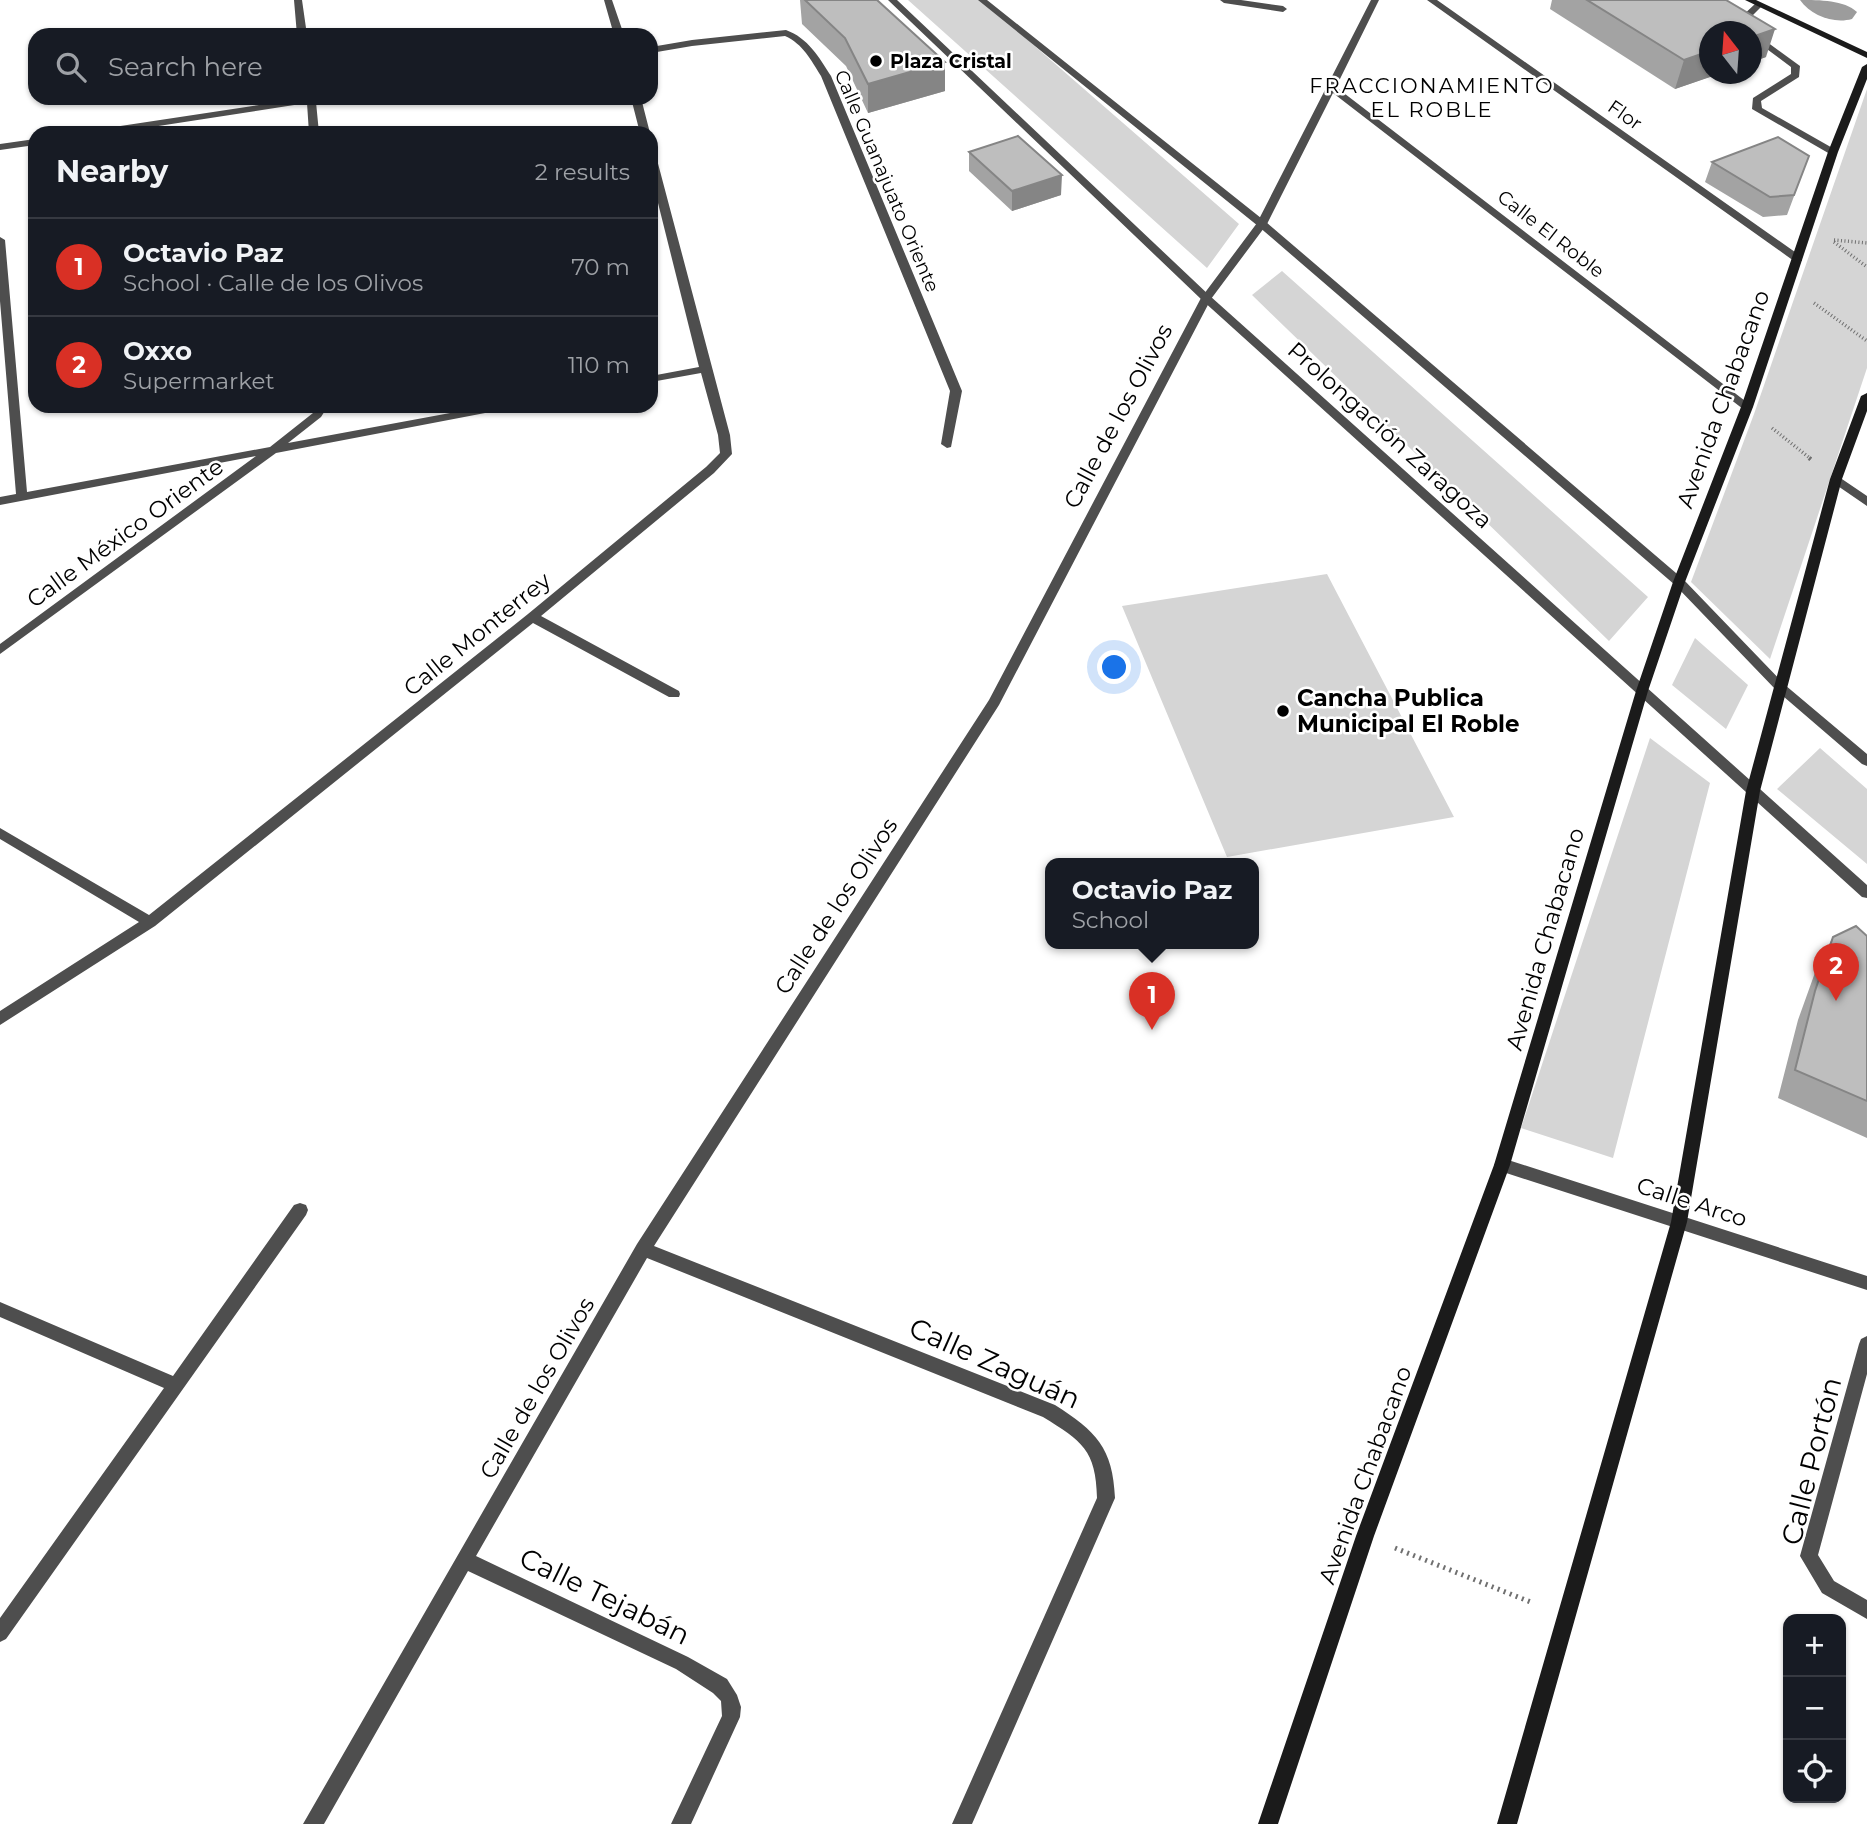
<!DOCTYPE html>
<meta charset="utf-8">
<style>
body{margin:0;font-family:Montserrat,sans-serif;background:#20242c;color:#f1f3f6}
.controls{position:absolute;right:21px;bottom:21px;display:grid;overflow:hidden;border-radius:14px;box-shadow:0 2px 5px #0004}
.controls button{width:63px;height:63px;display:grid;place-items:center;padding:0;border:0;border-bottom:2px solid #363941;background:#171b24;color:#f1f3f6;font:35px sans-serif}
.compass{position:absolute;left:1699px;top:21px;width:63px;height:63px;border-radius:50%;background:#171b24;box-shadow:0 2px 5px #0004;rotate:343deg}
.you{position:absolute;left:1115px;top:668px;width:24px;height:24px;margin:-18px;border:5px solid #fff;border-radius:50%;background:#1a73e8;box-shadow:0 0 0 10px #1a73e833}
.badge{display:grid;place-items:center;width:46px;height:46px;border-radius:50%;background:#d93025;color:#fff;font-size:23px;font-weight:700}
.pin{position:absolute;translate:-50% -58px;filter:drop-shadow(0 2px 4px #0008)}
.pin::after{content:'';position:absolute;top:37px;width:24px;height:21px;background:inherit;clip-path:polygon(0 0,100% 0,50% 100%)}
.popup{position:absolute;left:1045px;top:858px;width:214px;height:91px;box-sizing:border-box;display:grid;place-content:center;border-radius:14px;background:#171b24;filter:drop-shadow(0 2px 5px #0005);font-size:23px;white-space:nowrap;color:#9ea1a6}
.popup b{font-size:26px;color:#f1f3f6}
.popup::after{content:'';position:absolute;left:50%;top:100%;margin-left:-14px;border:14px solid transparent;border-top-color:#171b24}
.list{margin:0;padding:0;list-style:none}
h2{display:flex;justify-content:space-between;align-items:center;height:91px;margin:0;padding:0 28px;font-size:30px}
h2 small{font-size:23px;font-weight:400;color:#9ea1a6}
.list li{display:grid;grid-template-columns:46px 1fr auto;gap:21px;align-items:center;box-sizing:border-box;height:98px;padding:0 28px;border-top:2px solid #363941}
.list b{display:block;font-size:26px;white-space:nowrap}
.list p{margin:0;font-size:23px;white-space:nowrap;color:#9ea1a6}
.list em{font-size:23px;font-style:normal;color:#9ea1a6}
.icon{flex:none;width:38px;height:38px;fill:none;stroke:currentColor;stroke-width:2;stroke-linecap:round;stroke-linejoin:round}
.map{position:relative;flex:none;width:1867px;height:1824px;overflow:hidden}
.search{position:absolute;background:#171b24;box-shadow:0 2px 5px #0004;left:28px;top:28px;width:630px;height:77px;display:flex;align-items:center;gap:18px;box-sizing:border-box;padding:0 24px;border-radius:21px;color:#9ea1a6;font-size:26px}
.panel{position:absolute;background:#171b24;box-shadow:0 2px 5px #0004;left:28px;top:126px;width:630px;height:287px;border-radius:21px}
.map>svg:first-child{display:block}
.green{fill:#d5d5d5}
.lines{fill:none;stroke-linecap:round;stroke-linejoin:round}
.canal{fill:#9c9c9c;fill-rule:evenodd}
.path-far2{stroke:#707070;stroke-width:3.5;stroke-dasharray:1 2.5;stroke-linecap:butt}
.path-far1{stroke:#707070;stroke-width:4.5;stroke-dasharray:2 3.5;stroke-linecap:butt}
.path{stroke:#707070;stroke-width:5;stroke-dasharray:2 4.5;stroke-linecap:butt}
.service{fill:#4e4e4e;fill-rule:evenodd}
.minor{fill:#4e4e4e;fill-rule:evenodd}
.tertiary{fill:#4e4e4e;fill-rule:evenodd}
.secondary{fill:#1b1b1b;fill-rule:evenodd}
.wall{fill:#a3a3a3}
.shaded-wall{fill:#858585}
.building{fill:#bebebe;stroke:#858585;stroke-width:2}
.poi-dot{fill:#000;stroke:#fff;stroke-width:2.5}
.labels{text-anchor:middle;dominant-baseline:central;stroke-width:5;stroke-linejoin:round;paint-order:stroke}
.far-poi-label{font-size:19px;font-weight:bold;fill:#000;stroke:#fff;text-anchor:start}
.far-street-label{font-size:19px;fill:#000;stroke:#fff}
.far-neighbourhood-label{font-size:21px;letter-spacing:2px;fill:#000;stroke:#fff}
.street-label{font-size:23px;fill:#000;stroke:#fff}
.poi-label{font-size:23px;font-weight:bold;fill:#000;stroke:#fff;text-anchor:start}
.near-street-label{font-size:28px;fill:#000;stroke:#fff}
</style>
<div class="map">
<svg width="1867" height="1824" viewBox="0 0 1867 1824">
<rect width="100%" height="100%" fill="#fff"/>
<path class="green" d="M 908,0 L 982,0 L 1239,224 L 1207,268 Z
M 1867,89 L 1867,368 L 1770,659 L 1691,582 L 1754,414 Z
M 1282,271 L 1648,597 L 1609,641 L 1252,295 Z
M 1327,574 L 1454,817 L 1227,857 L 1122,606 Z
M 1695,638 L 1748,685 L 1726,729 L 1672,685 Z
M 1650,738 L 1710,783 L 1613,1158 L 1521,1128 Z
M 1820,748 L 1867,789 L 1867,864 L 1777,789 Z"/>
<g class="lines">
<path class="canal" d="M 1800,0 C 1820,0 1844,0 1857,12 L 1852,19 C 1834,24 1811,16 1800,0 Z"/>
<path class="path-far2" d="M 1834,240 L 1867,243
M 1834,242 L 1867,267
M 1814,303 L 1867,341
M 1772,428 L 1811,459"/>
<path class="path-far1" d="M 1809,458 L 1812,460"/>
<path class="path" d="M 1395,1548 L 1533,1603"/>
<path class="service" d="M 1756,3 L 1763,5 L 1747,21 L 1747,30 L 1741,30 L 1738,20 Z
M 1752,31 L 1800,66 L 1799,77 L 1761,101 L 1762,108 L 1836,150 L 1836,154 L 1830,154 L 1752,109 L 1753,98 L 1791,74 L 1791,67 L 1752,38 Z"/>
<path class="minor" d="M 294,0 L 302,0 L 307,35 L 297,35 Z
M 604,0 L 612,0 L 624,35 L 614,35 Z
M 1220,0 L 1241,0 L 1283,6 L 1287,9 L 1283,12 L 1224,3 Z
M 1371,0 L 1379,0 L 1336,87 L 1753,407 L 1747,410 L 1743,409 L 1333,93 L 1267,224 L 1211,299 L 999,705 L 654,1246 L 1055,1405 C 1096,1431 1113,1448 1115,1498 L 972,1824 L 952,1824 L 1097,1498 C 1096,1450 1082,1441 1043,1417 L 647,1258 L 476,1556 L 688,1657 L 727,1679 L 737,1695 L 741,1707 L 740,1717 L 691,1824 L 671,1824 L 722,1716 L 721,1701 L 713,1693 L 676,1669 L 468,1571 L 324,1824 L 303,1824 L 637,1244 L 989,700 L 1201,298 L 1257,223 Z
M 1427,0 L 1437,0 L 1802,257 L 1802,261 L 1794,261 Z
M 786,30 C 808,38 819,57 831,76 L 962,391 L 951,447 L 947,448 L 941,444 L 950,391 L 821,76 C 811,60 803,44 785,36 L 692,46 L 651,53 L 651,47 L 692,40 Z
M 306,98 L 329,98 L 316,102 L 319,133 L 309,133 L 307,103 L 113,133 L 89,133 L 94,130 Z
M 631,98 L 641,98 L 650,133 L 640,133 Z
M 35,139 L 35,145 L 0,150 L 0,144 Z
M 651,153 L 656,156 L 730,435 L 732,454 L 714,473 L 541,616 L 679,691 L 680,694 L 679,697 L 669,697 L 533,623 L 155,926 L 0,1025 L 0,1011 L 139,922 L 0,839 L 0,828 L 149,915 L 528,614 L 706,467 L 720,453 L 718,435 L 701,373 L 651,382 L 651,376 L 699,367 L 651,175 Z
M 0,237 L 5,240 L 27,492 L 270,447 L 313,413 L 316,406 L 328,406 L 321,417 L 288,443 L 488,406 L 512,406 L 506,409 L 276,453 L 0,654 L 0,644 L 256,456 L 0,505 L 0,497 L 16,494 L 0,301 Z
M 1836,475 L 1867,496 L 1867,506 L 1832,482 L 1832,476 Z
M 1502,1158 L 1867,1276 L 1867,1290 L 1497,1170 L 1494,1165 L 1497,1160 Z
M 300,1203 L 306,1205 L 308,1210 L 306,1215 L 6,1639 L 0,1642 L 0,1618 L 164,1388 L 0,1317 L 0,1302 L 173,1376 L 294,1205 Z
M 1867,1336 L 1867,1374 L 1818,1555 L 1834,1581 L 1867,1600 L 1867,1619 L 1822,1593 L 1800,1556 L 1859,1344 L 1861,1339 Z"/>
<path class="tertiary" d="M 888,0 L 897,0 L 1210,296 L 1867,885 L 1867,898 L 1862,897 L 1202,300 Z
M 978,0 L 987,0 L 1266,222 L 1683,579 L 1785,685 L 1867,754 L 1867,766 L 1862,764 L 1777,691 L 1675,585 L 1258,226 Z"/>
<path class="secondary" d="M 1745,0 L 1756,0 L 1867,52 L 1867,58 Z
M 1867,64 L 1867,79 L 1838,152 L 1753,407 L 1685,582 L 1648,691 L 1510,1165 L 1374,1536 L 1278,1824 L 1258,1824 L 1356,1536 L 1494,1165 L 1636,691 L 1673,582 L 1741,407 L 1828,152 L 1862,67 Z
M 1867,393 L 1867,411 L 1842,479 L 1760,791 L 1687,1222 L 1517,1824 L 1497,1824 L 1671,1222 L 1746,791 L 1830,479 L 1861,396 Z"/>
</g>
<path class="wall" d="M 800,0 L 877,0 L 945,62 L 945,91 L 868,113 L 846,66 L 802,24 Z
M 1552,0 L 1726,0 L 1766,57 L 1675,89 L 1550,9 Z
M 969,152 L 1061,195 L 1012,211 L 969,171 Z
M 1809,156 L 1787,215 L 1763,217 L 1705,182 L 1712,162 Z
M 1867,936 L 1867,1138 L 1778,1098 L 1798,1020 L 1817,967 L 1833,937 Z"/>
<path class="shaded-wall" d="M 1775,29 L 1766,57 L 1752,62 L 1752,37 Z
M 1710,51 L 1710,74 L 1719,74 L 1675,89 L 1684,60 Z
M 945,62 L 945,91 L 868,113 L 868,84 Z
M 1062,175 L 1061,195 L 1012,211 L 1012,191 Z"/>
<path class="building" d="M 805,0 L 877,0 L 945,62 L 868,84 L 845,38 Z
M 1587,0 L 1726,0 L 1775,29 L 1752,37 L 1752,32 L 1710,32 L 1710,51 L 1684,60 Z
M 1018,136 L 1062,175 L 1012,191 L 969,152 Z
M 1778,137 L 1809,156 L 1794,195 L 1770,197 L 1712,162 Z
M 1856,926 L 1867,936 L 1867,1101 L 1795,1070 L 1815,991 L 1833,937 Z"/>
<g class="poi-dot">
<circle cx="876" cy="61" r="7"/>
<circle cx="1283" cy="711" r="7"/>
</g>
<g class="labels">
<g class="far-poi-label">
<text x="890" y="61">Plaza Cristal</text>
</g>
<g class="far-street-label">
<text transform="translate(1625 115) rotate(35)">Flor</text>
<text transform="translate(887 181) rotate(67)">Calle Guanajuato Oriente</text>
<text transform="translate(1551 234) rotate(38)">Calle El Roble</text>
</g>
<g class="far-neighbourhood-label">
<text x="1432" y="85">FRACCIONAMIENTO<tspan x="1432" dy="24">EL ROBLE</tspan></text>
</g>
<g class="street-label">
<text transform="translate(1723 399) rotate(-70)">Avenida Chabacano</text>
<text transform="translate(1118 416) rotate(-62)">Calle de los Olivos</text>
<text transform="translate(1390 435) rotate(42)">Prolongación Zaragoza</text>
<text transform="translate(125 533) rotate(-36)">Calle México Oriente</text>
<text transform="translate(477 634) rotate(-39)">Calle Monterrey</text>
<text transform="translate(836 906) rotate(-57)">Calle de los Olivos</text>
<text transform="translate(1545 939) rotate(-74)">Avenida Chabacano</text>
<text transform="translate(1692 1202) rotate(18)">Calle Arco</text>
<text transform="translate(537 1388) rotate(-60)">Calle de los Olivos</text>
<text transform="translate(1365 1475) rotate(-70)">Avenida Chabacano</text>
</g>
<g class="poi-label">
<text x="1297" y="698">Cancha Publica<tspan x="1297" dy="26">Municipal El Roble</tspan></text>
</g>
<g class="near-street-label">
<text transform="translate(995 1363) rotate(24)">Calle Zaguán</text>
<text transform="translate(1811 1461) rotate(-76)">Calle Portón</text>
<text transform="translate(605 1596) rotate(26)">Calle Tejabán</text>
</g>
</g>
</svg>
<div class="controls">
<button>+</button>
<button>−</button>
<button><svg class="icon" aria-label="locate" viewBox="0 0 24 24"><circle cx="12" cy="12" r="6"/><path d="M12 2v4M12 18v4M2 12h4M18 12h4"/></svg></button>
</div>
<svg class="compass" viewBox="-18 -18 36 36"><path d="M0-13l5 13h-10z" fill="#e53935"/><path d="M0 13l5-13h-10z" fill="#9ea1a6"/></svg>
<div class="you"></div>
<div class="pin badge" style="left:1152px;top:1030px">1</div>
<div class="popup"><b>Octavio Paz</b>School</div>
<div class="pin badge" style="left:1836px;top:1001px">2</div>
<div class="search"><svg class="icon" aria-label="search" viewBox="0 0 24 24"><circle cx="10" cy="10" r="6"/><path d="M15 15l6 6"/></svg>Search here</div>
<section class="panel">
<h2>Nearby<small>2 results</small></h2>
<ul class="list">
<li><span class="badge">1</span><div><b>Octavio Paz</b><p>School · Calle de los Olivos</p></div><em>70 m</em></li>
<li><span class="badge">2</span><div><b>Oxxo</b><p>Supermarket</p></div><em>110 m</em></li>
</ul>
</section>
</div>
